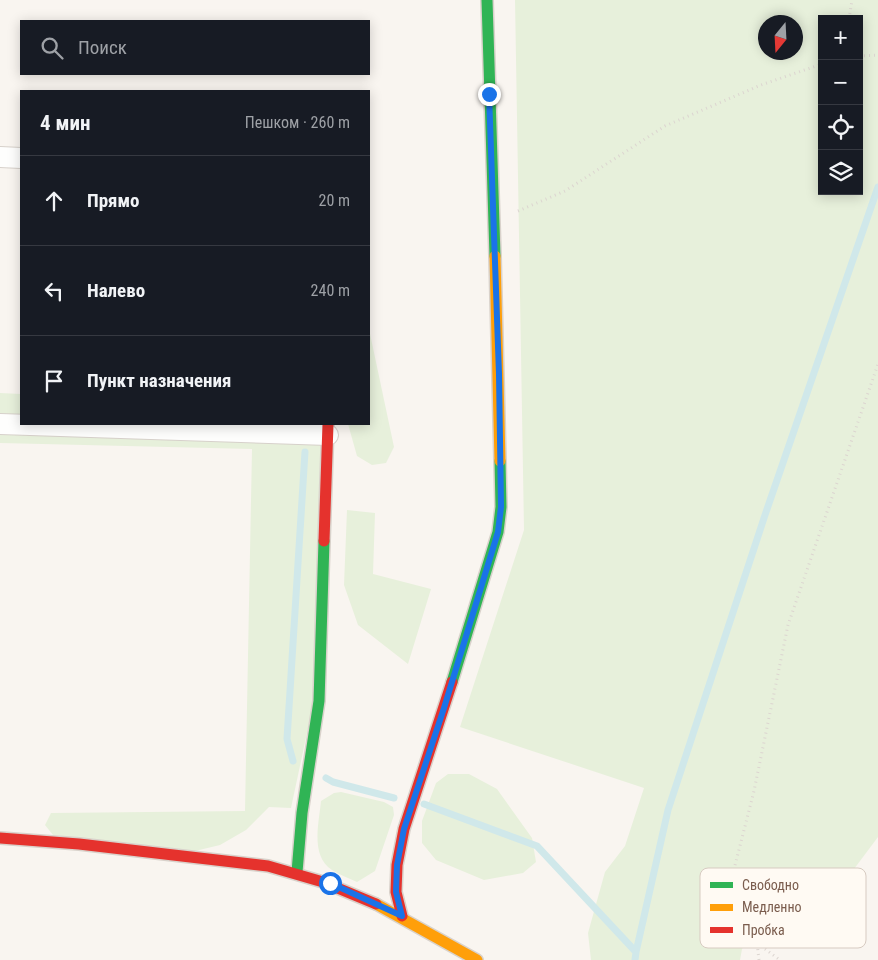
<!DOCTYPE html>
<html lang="ru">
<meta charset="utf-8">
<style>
body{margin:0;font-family:"Roboto Condensed",sans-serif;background:#242831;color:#f1f3f6}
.controls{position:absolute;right:15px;top:15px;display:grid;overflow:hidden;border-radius:0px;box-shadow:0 2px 12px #0003}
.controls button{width:45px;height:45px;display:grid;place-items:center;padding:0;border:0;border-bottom:1px solid #363941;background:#171b24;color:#f1f3f6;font:25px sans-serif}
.compass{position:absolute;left:758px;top:15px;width:45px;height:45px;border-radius:50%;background:#171b24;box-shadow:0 2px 12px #0003;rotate:198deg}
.stop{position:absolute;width:15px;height:15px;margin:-11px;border:4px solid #1a73e8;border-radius:50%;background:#fff}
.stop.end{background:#1a73e8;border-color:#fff;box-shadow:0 1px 5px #0008}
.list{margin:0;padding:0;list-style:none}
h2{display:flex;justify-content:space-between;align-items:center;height:65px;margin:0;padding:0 20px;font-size:21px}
h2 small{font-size:16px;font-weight:400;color:#9ea1a6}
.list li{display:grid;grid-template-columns:32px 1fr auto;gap:15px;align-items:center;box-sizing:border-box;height:90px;padding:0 20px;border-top:1px solid #363941}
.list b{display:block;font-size:19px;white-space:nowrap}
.list em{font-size:16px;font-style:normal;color:#9ea1a6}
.icon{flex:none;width:28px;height:28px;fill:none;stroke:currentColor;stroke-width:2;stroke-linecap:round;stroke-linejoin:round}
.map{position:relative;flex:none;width:878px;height:960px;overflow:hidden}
.search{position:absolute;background:#171b24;box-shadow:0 2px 12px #0003;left:20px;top:20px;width:350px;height:55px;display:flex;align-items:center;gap:12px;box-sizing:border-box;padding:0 18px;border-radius:0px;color:#9ea1a6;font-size:19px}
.panel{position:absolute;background:#171b24;box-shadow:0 2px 12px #0003;left:20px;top:90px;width:350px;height:335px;border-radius:0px}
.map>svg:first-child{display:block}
.green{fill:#e7f0db;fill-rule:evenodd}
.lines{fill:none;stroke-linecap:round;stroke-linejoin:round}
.stream{stroke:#d0e8ea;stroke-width:7}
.street-casing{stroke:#d7d1cb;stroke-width:22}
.fast-casing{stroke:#d9d2cb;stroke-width:14}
.slow-casing{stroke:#d9d2cb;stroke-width:14}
.jam-casing{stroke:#d9d2cb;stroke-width:14}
.path{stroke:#dcd5d0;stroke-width:3;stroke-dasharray:1 4;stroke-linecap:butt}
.street{stroke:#fefefd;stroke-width:20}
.fast{stroke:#30b455;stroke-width:11}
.slow{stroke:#ff9f0a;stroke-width:11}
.jam{stroke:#e5322d;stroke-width:11}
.route{stroke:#1a73e8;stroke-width:6}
.key{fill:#fffaf3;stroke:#d7cbc1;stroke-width:1}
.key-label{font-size:14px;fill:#7a5c4d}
</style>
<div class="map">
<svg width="878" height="960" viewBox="0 0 878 960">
<rect width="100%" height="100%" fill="#f9f5f0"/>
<path class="green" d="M 515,0 L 878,0 L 878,837 L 851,873 L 776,900 L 742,949 L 740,960 L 591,960 L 588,933 L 605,872 L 625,846 L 644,788 L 460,727 L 524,530 ZM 822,19 L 859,19 L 859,191 L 822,191 ZM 766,22 L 796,22 L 796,52 L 766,52 Z
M 369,329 L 394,447 L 386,463 L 372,465 L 357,456 L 348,424 L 369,424 Z
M 0,393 L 21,394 L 21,424 L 321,424 L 314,700 L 291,808 L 269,807 L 246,830 L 220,845 L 195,851 L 53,835 L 45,825 L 51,813 L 245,811 L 252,449 L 0,443 Z
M 347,510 L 375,513 L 373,574 L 431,589 L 408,664 L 358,625 L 344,585 Z
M 448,774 L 469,774 L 497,789 L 532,838 L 536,862 L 523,873 L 484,880 L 436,860 L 422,843 L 422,821 L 436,783 Z
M 341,792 L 384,802 L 393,807 L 394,815 L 375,871 L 357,882 C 349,878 340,875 332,870 C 310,856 319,823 321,801 L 334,793 Z"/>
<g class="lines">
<path class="stream" d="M 293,761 L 287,739 L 305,452
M 326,778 L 333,782 L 394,798
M 424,804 L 537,846 L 636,952 L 635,960
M 636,952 L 668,810 L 765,515 L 878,187"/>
<g class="street-casing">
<path id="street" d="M 0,157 L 21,158
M 0,424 L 328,435"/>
</g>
<g class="fast-casing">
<path id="fast" d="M 487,0 L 495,256
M 452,682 L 498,532 L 501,507 L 500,461
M 297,872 L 302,813 L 319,701 L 324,541"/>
</g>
<g class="slow-casing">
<path id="slow" d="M 495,256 L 500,461
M 376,904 L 477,960"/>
</g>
<g class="jam-casing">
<path id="jam" d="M 324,541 L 328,424
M 0,838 L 79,844 L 268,866 L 323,882 L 376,904
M 402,916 L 396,892 L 397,865 L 404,829 L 452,682"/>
</g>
<path class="path" d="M 849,19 L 852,0
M 859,56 L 878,55
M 518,211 L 565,191 L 665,126 L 761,85 L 822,64
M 757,943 L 780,960
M 759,960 L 757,943 L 732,877 L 754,791 L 788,625 L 878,364"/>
<use href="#street" class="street"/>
<use href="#fast" class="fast"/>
<use href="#slow" class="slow"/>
<use href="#jam" class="jam"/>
</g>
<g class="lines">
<path class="route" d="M 330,883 L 402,916 L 396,892 L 397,865 L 404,829 L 444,708 L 498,532 L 501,507 L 499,374 L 489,94"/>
</g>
<rect x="700" y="868" width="166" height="80" rx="8" class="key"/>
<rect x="710" y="882" width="23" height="6" fill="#30b455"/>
<rect x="710" y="904" width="23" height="7" fill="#ff9f0a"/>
<rect x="710" y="927" width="23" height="6" fill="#e5322d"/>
<g class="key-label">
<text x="742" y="890">Свободно</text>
<text x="742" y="912">Медленно</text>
<text x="742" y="935">Пробка</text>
</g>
</svg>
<div class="controls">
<button>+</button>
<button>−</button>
<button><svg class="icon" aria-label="locate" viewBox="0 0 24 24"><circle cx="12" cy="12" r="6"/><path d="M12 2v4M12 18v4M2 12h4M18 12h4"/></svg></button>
<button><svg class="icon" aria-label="layers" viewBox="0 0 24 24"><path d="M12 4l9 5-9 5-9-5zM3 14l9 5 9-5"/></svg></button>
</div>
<svg class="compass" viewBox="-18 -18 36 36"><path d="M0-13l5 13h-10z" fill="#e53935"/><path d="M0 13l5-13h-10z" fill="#9ea1a6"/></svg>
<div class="stop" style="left:330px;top:883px"></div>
<div class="stop end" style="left:489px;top:94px"></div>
<div class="search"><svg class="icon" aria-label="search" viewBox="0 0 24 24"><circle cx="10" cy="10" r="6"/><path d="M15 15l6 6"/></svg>Поиск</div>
<section class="panel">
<h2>4 мин<small>Пешком · 260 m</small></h2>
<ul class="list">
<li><svg class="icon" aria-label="ahead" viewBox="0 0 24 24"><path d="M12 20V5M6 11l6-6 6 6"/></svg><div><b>Прямо</b></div><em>20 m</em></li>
<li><svg class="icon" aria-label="left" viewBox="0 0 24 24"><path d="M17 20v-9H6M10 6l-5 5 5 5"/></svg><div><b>Налево</b></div><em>240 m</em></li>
<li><svg class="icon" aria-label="arrive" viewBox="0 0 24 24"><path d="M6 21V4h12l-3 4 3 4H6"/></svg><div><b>Пункт назначения</b></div></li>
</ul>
</section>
</div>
